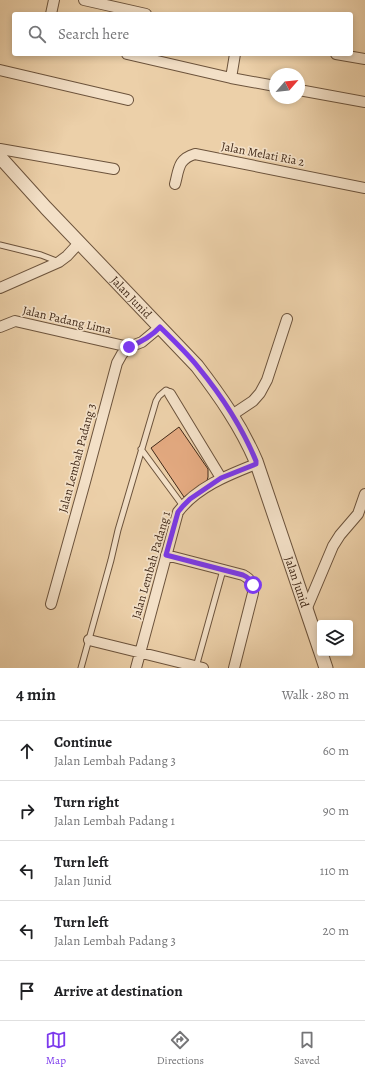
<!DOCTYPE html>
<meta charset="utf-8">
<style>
body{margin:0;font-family:Alegreya,serif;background:#f2f2f2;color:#202124}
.controls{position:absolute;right:12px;bottom:12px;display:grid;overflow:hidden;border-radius:4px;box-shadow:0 2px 6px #0003}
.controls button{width:36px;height:36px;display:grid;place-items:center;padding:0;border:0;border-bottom:1px solid #e0e0e0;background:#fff;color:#202124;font:20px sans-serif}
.compass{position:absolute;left:269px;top:68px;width:36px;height:36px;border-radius:50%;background:#fff;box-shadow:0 2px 6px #0003;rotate:62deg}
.stop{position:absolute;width:12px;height:12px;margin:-9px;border:3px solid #7c3aed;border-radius:50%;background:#fff}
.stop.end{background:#7c3aed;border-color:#fff;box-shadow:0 1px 4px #0008}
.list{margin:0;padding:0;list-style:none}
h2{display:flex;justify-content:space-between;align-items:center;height:52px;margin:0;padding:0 16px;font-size:17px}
h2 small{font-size:13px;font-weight:400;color:#757577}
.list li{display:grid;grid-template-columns:26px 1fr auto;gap:12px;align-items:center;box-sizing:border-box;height:60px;padding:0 16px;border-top:1px solid #e0e0e0}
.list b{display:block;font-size:15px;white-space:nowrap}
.list p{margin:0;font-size:13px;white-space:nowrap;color:#757577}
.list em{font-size:13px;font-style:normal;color:#757577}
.icon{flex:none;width:22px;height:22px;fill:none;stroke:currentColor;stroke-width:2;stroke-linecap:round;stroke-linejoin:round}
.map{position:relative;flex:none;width:365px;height:668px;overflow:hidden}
.search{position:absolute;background:#fff;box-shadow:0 2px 6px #0003;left:12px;right:12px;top:12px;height:44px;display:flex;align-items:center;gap:10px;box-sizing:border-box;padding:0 14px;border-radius:4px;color:#757577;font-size:15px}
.sheet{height:352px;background:#fff}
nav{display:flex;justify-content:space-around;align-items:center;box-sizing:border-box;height:56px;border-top:1px solid #e0e0e0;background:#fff;font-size:11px;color:#757577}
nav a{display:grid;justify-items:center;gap:2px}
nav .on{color:#7c3aed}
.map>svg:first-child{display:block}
.building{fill:#e4aa81;stroke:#412918}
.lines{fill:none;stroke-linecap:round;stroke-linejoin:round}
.service-casing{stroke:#6c533c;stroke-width:7}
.minor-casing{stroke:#6c533c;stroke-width:12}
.tertiary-casing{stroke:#6c533c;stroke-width:15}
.service{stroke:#f3e0c7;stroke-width:5}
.minor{stroke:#f3e0c7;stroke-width:10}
.tertiary{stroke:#f3e0c7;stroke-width:13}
.route{stroke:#7c3aed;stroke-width:5}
.labels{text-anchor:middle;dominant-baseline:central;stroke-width:3.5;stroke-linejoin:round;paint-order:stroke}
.street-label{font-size:12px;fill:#412918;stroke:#f3e0c7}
</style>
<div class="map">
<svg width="365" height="668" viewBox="0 0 365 668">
<rect width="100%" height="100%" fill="#ecd0a9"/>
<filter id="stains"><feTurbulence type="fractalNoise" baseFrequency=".005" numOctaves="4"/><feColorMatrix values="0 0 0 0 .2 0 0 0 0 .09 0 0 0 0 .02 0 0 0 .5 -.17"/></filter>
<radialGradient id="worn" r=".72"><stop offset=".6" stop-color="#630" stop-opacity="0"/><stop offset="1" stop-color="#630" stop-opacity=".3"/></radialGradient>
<path class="building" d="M 179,427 L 208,469 L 208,477 L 207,481 L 184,497 L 151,448 Z"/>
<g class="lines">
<g class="service-casing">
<path id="service" d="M 0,245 L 41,255 L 59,262
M 141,449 L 183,506
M 196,667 L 223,570
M 81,668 L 111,560 L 118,530 L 156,401 L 159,396 L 166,390 L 168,391 L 170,394"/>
</g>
<g class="minor-casing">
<path id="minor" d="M 84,0 L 146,14
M 51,14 L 54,0
M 127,54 L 231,78 L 275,86
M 336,54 L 365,59
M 0,70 L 128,100
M 231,78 L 235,54
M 299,90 L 365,102
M 0,149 L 114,169
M 175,184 C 179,169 178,159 195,154 L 365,188
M 0,288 L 59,262 L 67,256 L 79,243
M 0,327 L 15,321 L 129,347
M 170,394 L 221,478
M 232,415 L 253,401 L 260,393 L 267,380 L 287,319
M 166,555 L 243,575 C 251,579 253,584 253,593 L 234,668
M 51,604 L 85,482 L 117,363 L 122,354 L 129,347 L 142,342 L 160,327
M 306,610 L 333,546 L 340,535 L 358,514 L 365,494
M 89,640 L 203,668
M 136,668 L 178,512 C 197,487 228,475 256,464"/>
</g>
<g class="tertiary-casing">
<g id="tertiary">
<path id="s1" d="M 0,157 L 46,208 L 197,366 C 220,396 241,426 256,461 L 320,650"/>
<path d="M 321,653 L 326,668"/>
</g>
</g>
<use href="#service" class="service"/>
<use href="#minor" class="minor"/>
<use href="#tertiary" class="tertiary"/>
</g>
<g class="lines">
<path class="route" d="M 129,347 C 141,342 151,337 160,327 C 173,340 187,353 198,367 C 221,395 242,427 256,461 L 256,464 L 221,478 L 190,499 L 183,506 L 178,512 L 166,555 L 243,575 C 248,577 251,580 253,585"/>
</g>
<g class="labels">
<g class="street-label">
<text transform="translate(263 154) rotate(11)">Jalan Melati Ria 2</text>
<text stroke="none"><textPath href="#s1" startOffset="192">Jalan Junid</textPath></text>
<text transform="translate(67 320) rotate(13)">Jalan Padang Lima</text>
<text transform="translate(77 458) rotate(-75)">Jalan Lembah Padang 3</text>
<text transform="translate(151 565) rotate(-74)">Jalan Lembah Padang 1</text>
<text stroke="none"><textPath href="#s1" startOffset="527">Jalan Junid</textPath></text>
</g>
</g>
<rect width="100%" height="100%" filter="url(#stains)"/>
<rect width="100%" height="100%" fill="url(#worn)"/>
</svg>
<div class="controls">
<button><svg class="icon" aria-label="layers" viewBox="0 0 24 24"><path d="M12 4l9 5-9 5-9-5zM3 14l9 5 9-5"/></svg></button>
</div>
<svg class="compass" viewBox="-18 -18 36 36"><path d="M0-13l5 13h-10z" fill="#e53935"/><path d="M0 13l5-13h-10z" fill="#757577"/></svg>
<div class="stop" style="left:253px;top:585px"></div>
<div class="stop end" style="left:129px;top:347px"></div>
<div class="search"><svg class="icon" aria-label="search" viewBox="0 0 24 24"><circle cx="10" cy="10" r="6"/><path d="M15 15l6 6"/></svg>Search here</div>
</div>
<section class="sheet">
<h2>4 min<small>Walk · 280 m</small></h2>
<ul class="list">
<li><svg class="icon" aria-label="ahead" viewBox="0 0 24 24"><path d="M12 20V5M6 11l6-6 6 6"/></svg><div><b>Continue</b><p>Jalan Lembah Padang 3</p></div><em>60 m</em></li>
<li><svg class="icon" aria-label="right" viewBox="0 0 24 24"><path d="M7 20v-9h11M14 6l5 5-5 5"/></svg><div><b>Turn right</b><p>Jalan Lembah Padang 1</p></div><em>90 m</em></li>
<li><svg class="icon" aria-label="left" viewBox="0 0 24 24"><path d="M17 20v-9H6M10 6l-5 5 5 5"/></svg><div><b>Turn left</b><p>Jalan Junid</p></div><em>110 m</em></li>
<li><svg class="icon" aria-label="left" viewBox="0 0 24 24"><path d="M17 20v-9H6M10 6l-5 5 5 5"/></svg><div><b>Turn left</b><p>Jalan Lembah Padang 3</p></div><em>20 m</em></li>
<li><svg class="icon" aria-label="arrive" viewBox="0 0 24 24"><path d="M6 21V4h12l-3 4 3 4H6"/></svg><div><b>Arrive at destination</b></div></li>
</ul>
</section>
<nav>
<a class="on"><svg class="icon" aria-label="map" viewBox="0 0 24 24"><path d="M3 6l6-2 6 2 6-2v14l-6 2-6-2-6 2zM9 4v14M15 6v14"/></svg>Map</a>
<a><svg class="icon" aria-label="directions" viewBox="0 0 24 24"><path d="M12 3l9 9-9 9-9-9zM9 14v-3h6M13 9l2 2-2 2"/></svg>Directions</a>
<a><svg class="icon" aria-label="saved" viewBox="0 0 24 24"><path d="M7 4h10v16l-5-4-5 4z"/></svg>Saved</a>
</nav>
